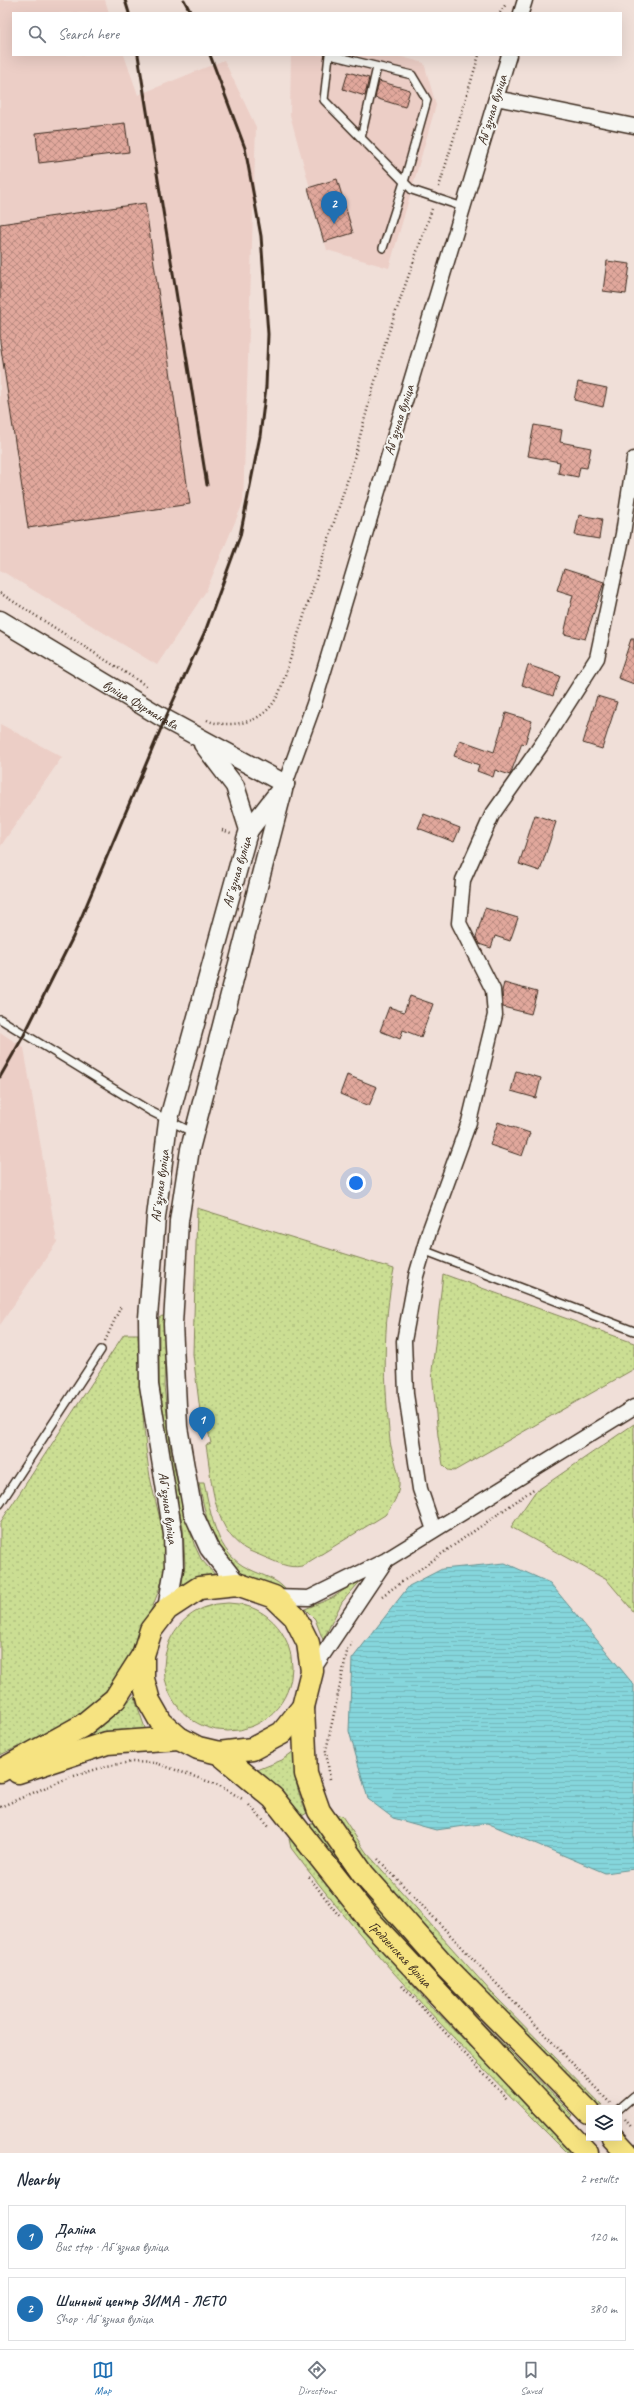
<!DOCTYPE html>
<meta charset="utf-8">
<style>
body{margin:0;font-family:Caveat,sans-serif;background:#f6f6f7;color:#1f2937}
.controls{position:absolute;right:12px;bottom:12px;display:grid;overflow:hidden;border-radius:0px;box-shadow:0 4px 16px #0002}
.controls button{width:36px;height:36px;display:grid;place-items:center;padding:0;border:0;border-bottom:1px solid #e0e1e3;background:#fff;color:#1f2937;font:20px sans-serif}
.you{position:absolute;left:356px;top:1183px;width:14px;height:14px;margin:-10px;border:3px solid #fff;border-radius:50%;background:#1a73e8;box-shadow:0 0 0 6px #1a73e833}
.badge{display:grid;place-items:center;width:26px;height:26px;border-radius:50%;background:#1f6fb2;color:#fff;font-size:13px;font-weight:700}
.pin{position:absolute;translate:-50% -33px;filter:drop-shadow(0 1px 2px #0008)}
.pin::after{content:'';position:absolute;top:21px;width:14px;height:12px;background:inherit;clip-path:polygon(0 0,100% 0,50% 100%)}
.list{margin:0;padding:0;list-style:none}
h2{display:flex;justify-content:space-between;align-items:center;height:52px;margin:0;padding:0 16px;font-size:17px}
h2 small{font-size:13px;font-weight:400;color:#747a83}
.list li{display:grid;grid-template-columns:26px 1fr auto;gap:12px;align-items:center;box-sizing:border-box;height:64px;margin:0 8px 8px;padding:0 8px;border:1px solid #e0e1e3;border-radius:0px}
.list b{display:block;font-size:15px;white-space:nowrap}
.list p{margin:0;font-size:13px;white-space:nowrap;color:#747a83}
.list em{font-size:13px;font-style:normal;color:#747a83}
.icon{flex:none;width:22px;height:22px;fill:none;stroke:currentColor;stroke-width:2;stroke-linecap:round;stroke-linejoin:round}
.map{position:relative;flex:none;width:634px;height:2153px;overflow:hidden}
.search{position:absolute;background:#fff;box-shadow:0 4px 16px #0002;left:12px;right:12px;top:12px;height:44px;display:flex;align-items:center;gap:10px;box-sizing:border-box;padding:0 14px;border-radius:0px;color:#747a83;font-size:15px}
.sheet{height:196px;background:#fff}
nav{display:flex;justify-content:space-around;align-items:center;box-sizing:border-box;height:56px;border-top:1px solid #e0e1e3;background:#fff;font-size:11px;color:#747a83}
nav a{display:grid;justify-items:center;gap:2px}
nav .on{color:#1f6fb2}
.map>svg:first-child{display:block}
.built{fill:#eccec6}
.grass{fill:url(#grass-dots);stroke:#838458}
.water{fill:url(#water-rules);stroke:#679190}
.building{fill:url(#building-cross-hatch);stroke:#3b2a1e}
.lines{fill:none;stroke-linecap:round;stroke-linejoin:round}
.service-casing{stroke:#3b2a1e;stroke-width:10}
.minor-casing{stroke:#3b2a1e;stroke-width:17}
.tertiary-casing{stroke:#3b2a1e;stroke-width:21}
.primary-casing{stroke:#3b2a1e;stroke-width:25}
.path{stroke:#3b2a1e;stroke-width:2.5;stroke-dasharray:1 3;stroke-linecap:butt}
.service{stroke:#f6f6f2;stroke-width:7}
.minor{stroke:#f6f6f2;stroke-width:14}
.tertiary{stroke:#f6f6f2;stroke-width:18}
.primary{stroke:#f6e381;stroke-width:22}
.rail{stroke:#3b2a1e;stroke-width:3}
.labels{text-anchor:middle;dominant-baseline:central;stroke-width:4;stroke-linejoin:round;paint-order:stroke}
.street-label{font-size:14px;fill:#3b2a1e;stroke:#f6f6f2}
</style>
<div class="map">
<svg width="634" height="2153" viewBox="0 0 634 2153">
<defs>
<pattern id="grass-dots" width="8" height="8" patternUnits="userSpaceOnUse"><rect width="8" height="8" fill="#cbde93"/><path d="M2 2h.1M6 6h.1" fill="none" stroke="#afbf7e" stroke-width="1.8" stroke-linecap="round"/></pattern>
<pattern id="water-rules" width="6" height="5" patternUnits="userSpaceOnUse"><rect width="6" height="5" fill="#85d6dc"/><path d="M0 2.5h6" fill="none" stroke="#74b8bc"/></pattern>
<pattern id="building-cross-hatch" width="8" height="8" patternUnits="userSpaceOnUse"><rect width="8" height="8" fill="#e1a89c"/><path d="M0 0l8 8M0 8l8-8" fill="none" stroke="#b8897f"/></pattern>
</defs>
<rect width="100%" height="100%" fill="#f0dfd8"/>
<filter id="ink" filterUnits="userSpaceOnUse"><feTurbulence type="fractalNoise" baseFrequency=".025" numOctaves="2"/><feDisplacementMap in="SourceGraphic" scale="8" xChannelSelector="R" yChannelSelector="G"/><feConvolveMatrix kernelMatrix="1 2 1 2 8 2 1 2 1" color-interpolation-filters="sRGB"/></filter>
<g filter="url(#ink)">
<path class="built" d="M 0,0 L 105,0 L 109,13 L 13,13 L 13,55 L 124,55 L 138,95 L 224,60 L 256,127 L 243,503 L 206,591 L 157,665 L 0,570 Z
M 291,55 L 395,55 L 424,63 L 436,105 L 389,268 L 327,250 L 290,115 Z
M 0,724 L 62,757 L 0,847 Z
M 0,1032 L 24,1048 L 57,1242 L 0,1325 Z"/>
<path class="grass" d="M 197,1208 L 394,1269 C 382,1327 384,1383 390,1441 C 392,1454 398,1467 399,1480 C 400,1494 393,1505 385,1515 L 302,1566 C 288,1569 277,1562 264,1557 C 258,1554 250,1552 244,1548 C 212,1527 212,1479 206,1445 L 211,1443 L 207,1426 L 202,1427 L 193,1354 Z
M 443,1274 L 634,1343 L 634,1369 L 454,1471 L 448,1470 L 443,1465 L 438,1436 L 432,1371 Z
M 162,1316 L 166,1317 L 164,1386 L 171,1451 L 181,1500 L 194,1544 L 201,1559 L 217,1577 L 181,1588 L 185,1565 L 183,1527 L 173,1482 L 159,1383 L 159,1318 Z
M 124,1334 L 138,1334 C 141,1377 142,1421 148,1464 C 152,1497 166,1529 166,1562 C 166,1584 123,1677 108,1694 C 86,1719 30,1741 0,1755 L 0,1523 Z
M 634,1424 L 634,1612 L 607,1580 L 511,1527 L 535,1492 Z
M 199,1483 L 204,1483 C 211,1514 216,1554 249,1569 C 263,1576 276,1578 286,1590 C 278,1588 267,1587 259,1584 C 216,1566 207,1524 199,1483 Z
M 365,1576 L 342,1602 L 323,1640 L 315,1619 L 305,1609 L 332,1598 Z
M164 1667a64 64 0 1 1 128 0a64 64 0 1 1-128 0Z
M 134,1696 L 146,1731 L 73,1743 L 104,1723 Z
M 294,1751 C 293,1773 297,1793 307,1813 L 302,1816 L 281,1789 L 255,1771 L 282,1760 Z
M 330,1812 L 342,1816 L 366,1852 L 492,1993 L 603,2106 L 594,2105 L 477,1988 L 378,1878 Z
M 314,1821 L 356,1883 L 456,1996 L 573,2115 L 569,2120 L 366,1906 L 308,1826 Z
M 293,1837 L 332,1892 L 430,2005 L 575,2153 L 567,2153 C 470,2056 373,1958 291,1848 L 289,1839 Z"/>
<path class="water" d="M 505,1563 L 550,1583 L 634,1685 L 634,1869 L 605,1873 L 487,1823 L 436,1830 L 393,1818 L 368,1799 L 349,1731 L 352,1659 L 409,1586 L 442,1569 Z"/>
<path class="building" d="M 348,72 L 369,78 L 365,96 L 343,89 Z
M 379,81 L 410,90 L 405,107 L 375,98 Z
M 125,123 L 129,152 L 39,163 L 36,133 Z
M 337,179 L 353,233 L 324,242 L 308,188 Z
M 145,203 L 190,504 L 28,528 L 0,342 L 0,224 Z
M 607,261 L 630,264 L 626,294 L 603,291 Z
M 578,382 L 607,388 L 603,407 L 574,400 Z
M 534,425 L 562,430 L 560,442 L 591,448 L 587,468 L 580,467 L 578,477 L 558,473 L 560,462 L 528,456 Z
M 579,515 L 602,519 L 599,539 L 575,535 Z
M 564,569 L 604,582 L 585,639 L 564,634 L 573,595 L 557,590 Z
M 631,639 L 634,639 L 634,684 L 618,678 Z
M 528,665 L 560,676 L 553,696 L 522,685 Z
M 597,696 L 617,702 L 602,749 L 583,743 Z
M 506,713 L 532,721 L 525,744 L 522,743 L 510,775 L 495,770 L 493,777 L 477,771 L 479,765 L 454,756 L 460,740 L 494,752 Z
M 424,814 L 460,828 L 454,842 L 418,828 Z
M 535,815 L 556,822 L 540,871 L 519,864 Z
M 485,908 L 518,918 L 510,941 L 495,936 L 491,948 L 479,944 L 476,937 Z
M 504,983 L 537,992 L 531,1014 L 503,1007 L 502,991 Z
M 410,996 L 433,1004 L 421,1037 L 403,1030 L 400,1039 L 380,1031 L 389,1007 L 404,1012 Z
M 516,1071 L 541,1078 L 536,1098 L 511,1091 Z
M 347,1075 L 377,1087 L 369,1106 L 340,1094 Z
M 498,1122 L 530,1133 L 522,1156 L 490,1145 Z"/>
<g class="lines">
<g class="service-casing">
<path id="service" d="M 329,55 L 324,100 L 412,190 L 463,207
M 330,55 L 412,75 L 427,100 L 404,182 L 383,248
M 361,138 L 377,67
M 0,1019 L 150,1111 L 194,1133
M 423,1250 L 634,1331
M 0,1504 L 101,1350
M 619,2109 L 634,2096"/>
</g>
<g class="minor-casing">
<path id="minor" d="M 521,13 L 525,0
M 496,98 L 634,126
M 285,784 L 314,704 L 509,55
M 434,1530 L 420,1489 L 406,1394 L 404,1341 L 416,1276 L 429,1232 L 469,1122 L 495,1015 L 493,990 L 459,923 L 463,880 L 492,815 L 542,744 L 597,658 L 623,534 L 634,459
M 274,1597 L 309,1598 L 386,1560 L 634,1407
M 312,1671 L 385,1562"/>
</g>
<g class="tertiary-casing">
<g id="tertiary">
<path id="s1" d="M 0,620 L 165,719 L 285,784"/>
<path d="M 203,744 L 235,786 L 249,830"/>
<path d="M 237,1584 L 209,1548 L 193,1513 L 178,1427 L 173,1324 L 179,1221 L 190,1149 L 283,790"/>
<path d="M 167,1609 L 174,1568 L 173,1534 L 149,1385 L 148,1318 L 156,1217 L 168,1122 L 246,839 L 249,830 L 285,784"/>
</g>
</g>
<g class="primary-casing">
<g id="primary">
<path d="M 303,1707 L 306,1774 L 319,1811 L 363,1874 L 443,1964 L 589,2112"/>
<path id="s2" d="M 219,1753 L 273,1798 L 370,1921 L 587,2153"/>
<path d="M 0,1771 L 82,1726 L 115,1699 L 143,1655 L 151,1630 L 167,1609 L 199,1588 L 237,1584 L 274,1597 L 295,1617 L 308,1643 L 312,1671 L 303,1707 L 282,1733 L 252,1749 L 219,1753 L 198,1748 L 179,1738 L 161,1722 L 149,1701 L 143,1679 L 143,1655"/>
<path d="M 18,1772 L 107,1743 L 179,1738"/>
<path d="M 613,2138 L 627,2153"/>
</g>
</g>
<path class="path" d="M 500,13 L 506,4
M 439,187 L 479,55
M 0,593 L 148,687
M 207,720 C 215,724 221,724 231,724 C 255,723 270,713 280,691 L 351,469 L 387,337 L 432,209
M 222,830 L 231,833
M 105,1341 L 121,1306
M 382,1596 L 535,1488
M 74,1776 L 107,1766 L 132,1762 L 156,1763 L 218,1785 L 244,1800
M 330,1779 L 326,1751 L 347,1652 L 353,1640
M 249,1805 L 270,1828
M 0,1807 L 70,1777
M 378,1859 L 610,2103
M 309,1877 L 340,1917
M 402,1986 L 508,2100
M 625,2119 L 632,2128"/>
<use href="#service" class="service"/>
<use href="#minor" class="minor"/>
<use href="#tertiary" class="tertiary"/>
<use href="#primary" class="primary"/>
<path class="rail" d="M 125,0 L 129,13
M 184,0 L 191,13
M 138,55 L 207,485
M 0,1077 L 24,1035 L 73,937 L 165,719 L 206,629 L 240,536 L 260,436 L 266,387 L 268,334 L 261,236 L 245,148 L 210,55"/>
</g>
</g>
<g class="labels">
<g class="street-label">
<text transform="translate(492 110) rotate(-73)">Абʼязная вуліца</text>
<text transform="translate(399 420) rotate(-73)">Абʼязная вуліца</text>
<text stroke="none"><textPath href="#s1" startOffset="164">вуліца Фурманава</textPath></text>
<text transform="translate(237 872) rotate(-74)">Абʼязная вуліца</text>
<text transform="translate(160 1186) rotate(-83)">Абʼязная вуліца</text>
<text transform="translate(168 1508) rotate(82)">Абʼязная вуліца</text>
<text stroke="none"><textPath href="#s2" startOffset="272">Гродзенская вуліца</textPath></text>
</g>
</g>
</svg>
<div class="controls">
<button><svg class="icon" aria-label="layers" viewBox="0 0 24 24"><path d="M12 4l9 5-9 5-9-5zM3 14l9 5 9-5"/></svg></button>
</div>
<div class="you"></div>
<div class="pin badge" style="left:202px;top:1440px">1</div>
<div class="pin badge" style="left:334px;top:224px">2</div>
<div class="search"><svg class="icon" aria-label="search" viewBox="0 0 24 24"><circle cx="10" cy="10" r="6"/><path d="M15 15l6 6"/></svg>Search here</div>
</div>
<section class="sheet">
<h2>Nearby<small>2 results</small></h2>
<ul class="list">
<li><span class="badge">1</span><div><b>Даліна</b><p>Bus stop · Абʼязная вуліца</p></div><em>120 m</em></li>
<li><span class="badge">2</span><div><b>Шинный центр ЗИМА - ЛЕТО</b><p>Shop · Абʼязная вуліца</p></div><em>380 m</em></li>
</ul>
</section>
<nav>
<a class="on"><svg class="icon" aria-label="map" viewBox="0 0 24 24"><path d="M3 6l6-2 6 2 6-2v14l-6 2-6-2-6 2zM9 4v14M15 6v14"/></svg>Map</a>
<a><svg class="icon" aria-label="directions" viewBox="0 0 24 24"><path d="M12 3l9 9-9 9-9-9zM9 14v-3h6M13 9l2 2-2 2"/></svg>Directions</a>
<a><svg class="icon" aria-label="saved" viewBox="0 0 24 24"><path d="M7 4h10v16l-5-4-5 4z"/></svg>Saved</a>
</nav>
